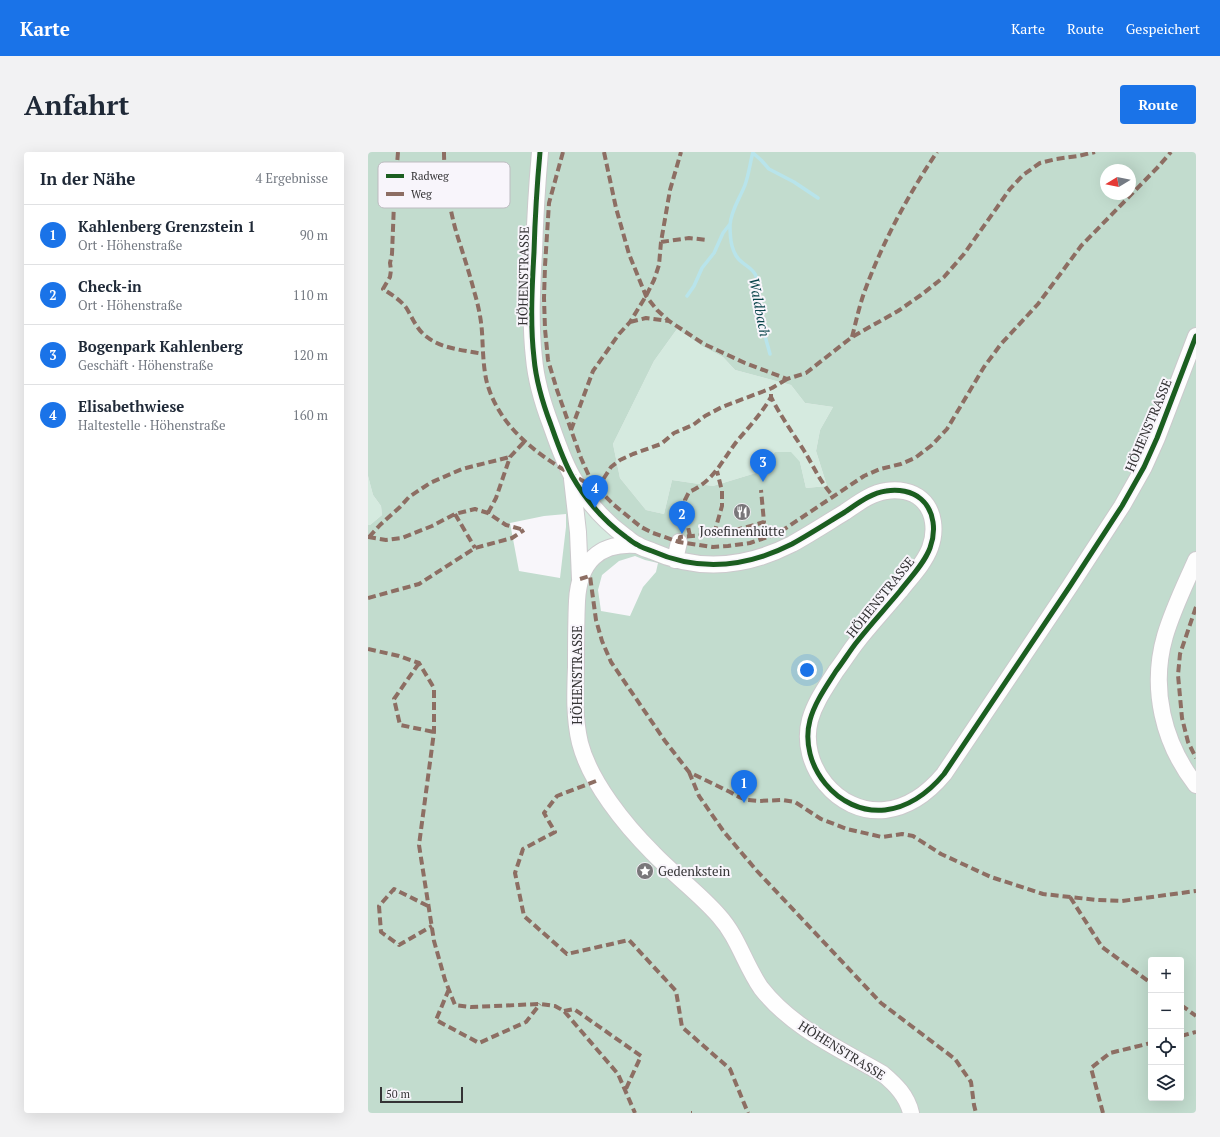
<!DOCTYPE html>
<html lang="de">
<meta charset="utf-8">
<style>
body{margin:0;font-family:"PT Serif",serif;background:#f2f2f3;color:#1f2937}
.controls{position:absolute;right:12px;bottom:12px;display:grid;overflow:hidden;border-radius:4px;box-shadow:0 4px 16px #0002}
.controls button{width:36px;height:36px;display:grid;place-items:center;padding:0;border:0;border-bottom:1px solid #e0e1e3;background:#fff;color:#1f2937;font:20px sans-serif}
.compass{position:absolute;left:732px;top:12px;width:36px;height:36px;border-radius:50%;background:#fff;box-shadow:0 4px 16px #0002;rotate:260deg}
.scale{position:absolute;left:12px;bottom:10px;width:83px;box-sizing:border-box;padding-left:4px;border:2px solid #343335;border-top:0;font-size:11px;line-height:14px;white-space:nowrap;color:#343335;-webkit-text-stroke:3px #f8f5fb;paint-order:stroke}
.you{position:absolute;left:439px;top:518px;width:14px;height:14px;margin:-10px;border:3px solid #fff;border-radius:50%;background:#1a73e8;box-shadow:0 0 0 6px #1a73e833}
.badge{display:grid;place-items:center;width:26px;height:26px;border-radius:50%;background:#1a73e8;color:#fff;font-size:13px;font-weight:700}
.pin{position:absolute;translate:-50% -33px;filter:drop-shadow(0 1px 2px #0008)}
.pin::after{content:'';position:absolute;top:21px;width:14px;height:12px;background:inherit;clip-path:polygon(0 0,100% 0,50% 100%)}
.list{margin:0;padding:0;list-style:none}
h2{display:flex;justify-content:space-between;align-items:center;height:52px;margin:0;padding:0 16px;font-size:17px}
h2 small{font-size:13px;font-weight:400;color:#747a83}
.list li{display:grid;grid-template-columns:26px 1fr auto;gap:12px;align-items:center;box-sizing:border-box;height:60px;padding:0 16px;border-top:1px solid #e0e1e3}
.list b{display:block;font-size:15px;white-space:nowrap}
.list p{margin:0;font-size:13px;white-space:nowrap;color:#747a83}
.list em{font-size:13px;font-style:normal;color:#747a83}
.icon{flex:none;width:22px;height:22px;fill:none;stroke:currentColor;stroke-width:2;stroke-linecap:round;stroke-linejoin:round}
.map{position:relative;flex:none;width:828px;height:961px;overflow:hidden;border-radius:4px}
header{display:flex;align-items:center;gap:24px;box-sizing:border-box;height:56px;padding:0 20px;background:#1a73e8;color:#fff}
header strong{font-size:19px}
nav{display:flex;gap:22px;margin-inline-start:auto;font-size:14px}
.intro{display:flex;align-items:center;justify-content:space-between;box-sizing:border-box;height:96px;padding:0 24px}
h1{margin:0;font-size:28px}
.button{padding:10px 18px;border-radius:4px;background:#1a73e8;color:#fff;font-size:14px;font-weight:700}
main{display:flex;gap:24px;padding:0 24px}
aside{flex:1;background:#fff;border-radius:4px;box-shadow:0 4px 16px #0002}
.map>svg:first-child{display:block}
.green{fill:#d5eadf}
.forest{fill:#c2dcce;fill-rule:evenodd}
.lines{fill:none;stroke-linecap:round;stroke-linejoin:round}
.stream{stroke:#b8e4eb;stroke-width:3.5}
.minor-casing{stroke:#cbc9cc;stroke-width:18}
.minor{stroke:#fefefe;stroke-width:16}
.quiet{stroke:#8d6e63;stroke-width:4;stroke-dasharray:8 4;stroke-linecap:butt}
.cycleway-casing{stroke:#f8f5fb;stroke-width:8}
.cycleway{stroke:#1b5e20;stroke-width:5}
.labels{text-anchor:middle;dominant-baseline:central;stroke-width:4;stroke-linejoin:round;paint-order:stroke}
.street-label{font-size:13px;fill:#343335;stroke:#f8f5fb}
.poi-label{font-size:13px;fill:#343335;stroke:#f8f5fb}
.water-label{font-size:14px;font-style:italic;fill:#074349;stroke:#f8f5fb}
.key{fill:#f8f5fb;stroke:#bdbbc0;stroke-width:1}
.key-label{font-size:11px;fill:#343335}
</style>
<header>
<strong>Karte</strong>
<nav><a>Karte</a><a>Route</a><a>Gespeichert</a></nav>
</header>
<div class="intro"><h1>Anfahrt</h1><a class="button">Route</a></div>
<main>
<aside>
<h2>In der Nähe<small>4 Ergebnisse</small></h2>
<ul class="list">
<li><span class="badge">1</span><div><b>Kahlenberg Grenzstein 1</b><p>Ort · Höhenstraße</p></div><em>90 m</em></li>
<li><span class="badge">2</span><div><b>Check-in</b><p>Ort · Höhenstraße</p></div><em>110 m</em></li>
<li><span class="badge">3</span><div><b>Bogenpark Kahlenberg</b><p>Geschäft · Höhenstraße</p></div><em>120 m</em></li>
<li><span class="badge">4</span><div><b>Elisabethwiese</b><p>Haltestelle · Höhenstraße</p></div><em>160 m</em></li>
</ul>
</aside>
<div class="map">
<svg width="828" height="961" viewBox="0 0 828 961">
<rect width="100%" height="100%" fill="#f8f6fa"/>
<path class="green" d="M 309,177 L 334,194 L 355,205 L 367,218 L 423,233 L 437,251 L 465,255 L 452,278 L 448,299 L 459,334 L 438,336 L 432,310 L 403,306 L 401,317 L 345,334 L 304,328 L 296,362 L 278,358 L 252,326 L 245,292 L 286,209 Z
M 0,324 L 5,343 L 13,354 L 14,363 L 2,373 L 0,373 Z
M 211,345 L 249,385 L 217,404 Z"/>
<path class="forest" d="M 0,0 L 828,0 L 828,961 L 0,961 L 0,373 L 2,373 L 14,363 L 13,354 L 5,343 L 0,324 ZM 738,18 L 762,18 L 762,42 L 738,42 ZM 309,177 L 334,194 L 355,205 L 367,218 L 423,233 L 437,251 L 465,255 L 452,278 L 448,299 L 459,334 L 438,336 L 432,310 L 423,300 L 407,300 L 403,306 L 401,317 L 345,334 L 304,328 L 296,362 L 278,358 L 252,326 L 245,292 L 286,209 ZM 211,345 L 248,386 C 234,390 227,392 218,404 ZM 198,362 L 198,375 L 192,426 L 151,419 L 142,371 L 176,364 ZM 267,404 L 277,408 L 290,411 L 288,420 L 275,435 L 262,464 L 233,459 L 230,438 L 234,423 L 251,409 ZM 783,808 L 813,808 L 813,946 L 783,946 Z"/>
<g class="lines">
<path class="stream" d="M 385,0 C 382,11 381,22 377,33 C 372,46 363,58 362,73 C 362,86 363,103 375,111 C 380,115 386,118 388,124 C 392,134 390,146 391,157 C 393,172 398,187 402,202
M 385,1 L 393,8 L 401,17 L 426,30 L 450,46
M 319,144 L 326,134 L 334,116 L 346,101 L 355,81 L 362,72"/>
<g class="minor-casing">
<path id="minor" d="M 172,0 C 169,33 167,67 166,100 C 164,135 162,171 166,206 C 168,229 175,252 183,273 C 189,290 195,308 204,324 C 217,347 236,369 258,385 C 261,387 265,391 270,393 C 274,396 279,397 284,399 C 331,420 379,415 424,392 C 442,382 459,371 477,360 C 489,352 503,341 518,339 C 530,337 544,339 553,347 C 567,359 568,380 562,396 C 556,412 542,426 532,439 C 517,457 502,473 488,491 C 481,500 475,510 468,519 C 458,535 447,550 442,568 C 430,613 470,663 517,658 C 542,655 561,640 576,622 L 702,434 L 754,354 L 776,315 L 789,286 L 828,184
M 204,327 L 210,380 L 212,427
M 269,393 C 231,390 211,410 209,449 C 208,471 208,493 208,515 C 207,541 206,566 212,591 C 222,630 257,673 285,701 C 306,723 331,741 351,764 C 370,785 377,813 393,836 C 424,876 472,897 515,922 C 528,933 539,944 543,961
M 307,408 L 311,390
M 828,408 C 817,433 805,457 797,484 C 782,536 795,591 828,633"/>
</g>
<use href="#minor" class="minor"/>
<path class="quiet" d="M 30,0 L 26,51 L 24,102 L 22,111 L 23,118 L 22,125 L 15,137 C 24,143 33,148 39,157 C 45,167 49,178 59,185 C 74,197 96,198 115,202
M 76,0 C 76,27 83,66 92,92 C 97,108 102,123 106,139 C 110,152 113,166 114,180 C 115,197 115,215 119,231 C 134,284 185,313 230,337
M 195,0 L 181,51 L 177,114 L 176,146 L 177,177 L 180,208 L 189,238 L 213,306 L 221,324 L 231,338 L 246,353 L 273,375 L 285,381 L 311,390 L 345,395 L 360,394 L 382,391 L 409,382 L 496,324 L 512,317 L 533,312 L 547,306 L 564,293 L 579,277 L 616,215 L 633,192 L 670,152 L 713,94 L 790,15 L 803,0
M 236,0 L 248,56 L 261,102 L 278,144 L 289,158 L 301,169 L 336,192 L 377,211 L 419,227 L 438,221 L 484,185 L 530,159 L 553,143 L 576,125 L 596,102 L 642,37 L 655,23 L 672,11 L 688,7 L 710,4 L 727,0
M 293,90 L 321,86 L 340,88
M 262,170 L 278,166 L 301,169
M 484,185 C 488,170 491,155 496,141 C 514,91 540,43 569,0
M 403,242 L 403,245 C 412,263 424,280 435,297 C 445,313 452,330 465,344
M 203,278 L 225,219 L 251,182 L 262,170 L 278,144 L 286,128 L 291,113 L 293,90 L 302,38 L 313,0
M 231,338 L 236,326 L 243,315 L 252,308 L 265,302 L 293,292 L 306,281 L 325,273 L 337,264 L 354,255 L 404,236 L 419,227
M 120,361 L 128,346 L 142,305 L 156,290
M 87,362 L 107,396
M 346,382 L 354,354 L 354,339 L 349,319
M 322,384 L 318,366 L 317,348 L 321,340 C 346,329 353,310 369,289 C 381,275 394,261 403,245
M 0,385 L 18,388 L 34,386 L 64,374 L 87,362 L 107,357 L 120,361 L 138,373 L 156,378
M 1,385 L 12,373 L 32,355 L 41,345 L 62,331 L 94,317 L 142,305
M 311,390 L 312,385 C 341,383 369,379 396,370 L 393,338
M 212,427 L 222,424 L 228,468 L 234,489 L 243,510 L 297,589 L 321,620 L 362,640 L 371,645 L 380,648 L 390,649 L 415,648 L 427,650 L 453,667 L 479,677 L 514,685 L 534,682 L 545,684 L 573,702 L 623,725 L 675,742 L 729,748 L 754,749 L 828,739
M 0,446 L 51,432 L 107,396 L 144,386 L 156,378
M 828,455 L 812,502 L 810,523 L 814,566 L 820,590 L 828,606
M 0,497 L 31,504 L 51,511 L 66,536 L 66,580 L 51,693 L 66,789 L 77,828 L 87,853 L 103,855 L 172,852 L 187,854 L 196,859 L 250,922 L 267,961
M 51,511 L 26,547 L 32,573 L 66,580
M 321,620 L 331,644 L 356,680 L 389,719 L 513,851 L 587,907 L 603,930 L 606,953 L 608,961
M 228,629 L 189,644 L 176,661 L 187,680 L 155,697 L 147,721 L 156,764 L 199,802 L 261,788 L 308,839 L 314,875 L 362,917 L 380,961
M 702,745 L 734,795 L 783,831
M 60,754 L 26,737 L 11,754 L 13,780 L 31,793 L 64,774
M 81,837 L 68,868 L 111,891 L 158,870 L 172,852
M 813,853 L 828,864
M 196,859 L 206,857 L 273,904 L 257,939
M 813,884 L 828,880
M 323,961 L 324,961
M 735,961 L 723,916 L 742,901 L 783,891"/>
<g class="cycleway-casing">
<path id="cycleway" d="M 172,0 C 169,33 167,67 166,100 C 164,135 162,171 166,206 C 168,229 175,252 183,273 C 189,290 195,308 204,324 C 217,347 236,369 258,385 C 261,387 265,391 270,393 C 274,396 279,397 284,399 C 331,420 379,415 424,392 C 442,382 459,371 477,360 C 489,352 503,341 518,339 C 530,337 544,339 553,347 C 567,359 568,380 562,396 C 556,412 542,426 532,439 C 517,457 502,473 488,491 C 481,500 475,510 468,519 C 458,535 447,550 442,568 C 430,613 470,663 517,658 C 542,655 561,640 576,622 L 702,434 L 754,354 L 776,315 L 789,286 L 828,184"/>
</g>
<use href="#cycleway" class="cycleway"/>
</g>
<defs>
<g id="restaurant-disc" transform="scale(0.9)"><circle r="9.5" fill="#79777a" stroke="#f8f5fb"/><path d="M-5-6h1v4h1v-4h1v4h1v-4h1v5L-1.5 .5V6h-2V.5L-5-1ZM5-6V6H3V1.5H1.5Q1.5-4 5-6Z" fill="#fff"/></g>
<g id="sight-disc" transform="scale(0.9)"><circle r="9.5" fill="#79777a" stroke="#f8f5fb"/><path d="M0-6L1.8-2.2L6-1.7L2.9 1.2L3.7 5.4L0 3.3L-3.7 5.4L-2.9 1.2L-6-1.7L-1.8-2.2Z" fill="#fff"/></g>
</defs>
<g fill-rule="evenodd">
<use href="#restaurant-disc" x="374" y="360"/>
<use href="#sight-disc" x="277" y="719"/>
</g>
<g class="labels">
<g class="street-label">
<text transform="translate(155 124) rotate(-89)">HÖHENSTRASSE</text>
<text transform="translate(780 273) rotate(-67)">HÖHENSTRASSE</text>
<text transform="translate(512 445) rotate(-51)">HÖHENSTRASSE</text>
<text transform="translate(209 523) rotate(-90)">HÖHENSTRASSE</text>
<text transform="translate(474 898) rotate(32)">HÖHENSTRASSE</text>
</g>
<g class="poi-label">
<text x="374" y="379">Josefinenhütte</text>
<text x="290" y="719" text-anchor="start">Gedenkstein</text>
</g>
<g class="water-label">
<text transform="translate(392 155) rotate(79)">Waldbach</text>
</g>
</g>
<rect x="10" y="10" width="132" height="46" rx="6" class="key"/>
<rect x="18" y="22" width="18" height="4" fill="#1b5e20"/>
<rect x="18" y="40" width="18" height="4" fill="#8d6e63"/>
<g class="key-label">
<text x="43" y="28">Radweg</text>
<text x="43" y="46">Weg</text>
</g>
</svg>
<div class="controls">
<button>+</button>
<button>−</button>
<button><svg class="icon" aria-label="locate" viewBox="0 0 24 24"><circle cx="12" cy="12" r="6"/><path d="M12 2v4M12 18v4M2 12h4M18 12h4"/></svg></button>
<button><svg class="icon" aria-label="layers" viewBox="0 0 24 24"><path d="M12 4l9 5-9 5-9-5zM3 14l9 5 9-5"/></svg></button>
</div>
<svg class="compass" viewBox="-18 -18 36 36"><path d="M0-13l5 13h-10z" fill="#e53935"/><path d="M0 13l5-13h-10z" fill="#747a83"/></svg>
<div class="scale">50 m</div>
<div class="you"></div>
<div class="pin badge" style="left:376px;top:651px">1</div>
<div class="pin badge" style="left:314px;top:382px">2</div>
<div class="pin badge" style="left:395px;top:330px">3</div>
<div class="pin badge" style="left:227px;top:356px">4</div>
</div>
</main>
